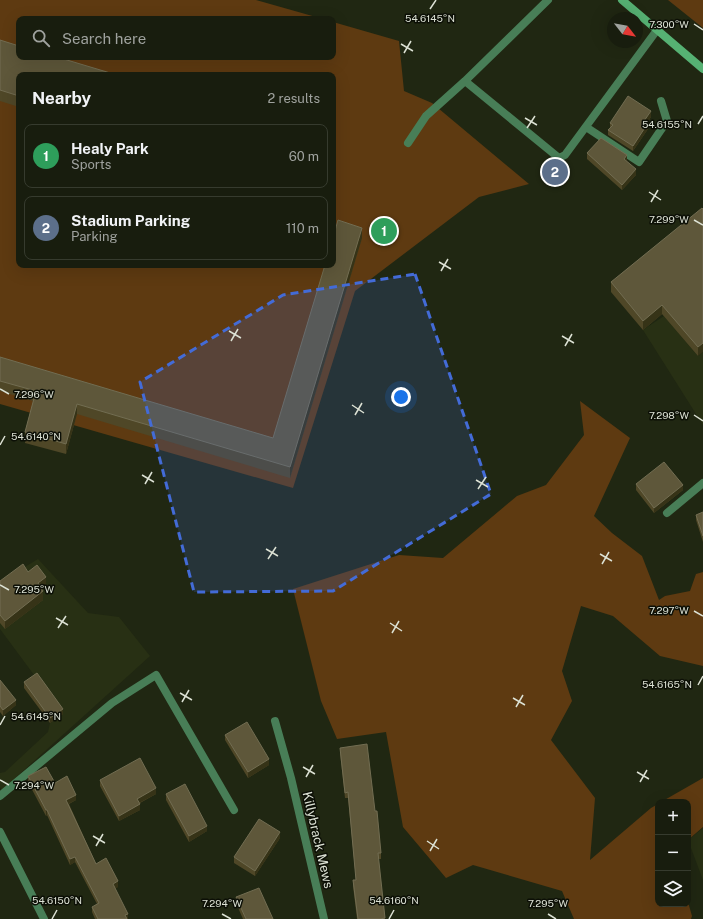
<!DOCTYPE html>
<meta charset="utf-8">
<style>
body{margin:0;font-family:"Public Sans",sans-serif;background:#212617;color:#f1f3f6}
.controls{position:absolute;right:12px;bottom:12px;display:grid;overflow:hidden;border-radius:8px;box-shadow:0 4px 16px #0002}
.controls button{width:36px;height:36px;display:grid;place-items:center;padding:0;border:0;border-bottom:1px solid #363b2e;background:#181d0e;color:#f1f3f6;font:20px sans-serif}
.compass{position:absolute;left:607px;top:12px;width:36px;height:36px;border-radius:50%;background:#181d0e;box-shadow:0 4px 16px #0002;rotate:121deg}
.you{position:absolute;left:401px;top:397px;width:14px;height:14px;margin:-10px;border:3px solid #fff;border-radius:50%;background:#1a73e8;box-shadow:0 0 0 6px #1a73e833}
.badge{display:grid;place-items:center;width:26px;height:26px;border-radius:50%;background:#f391d5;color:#fff;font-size:13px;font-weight:700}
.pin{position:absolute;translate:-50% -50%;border:2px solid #fff;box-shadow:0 1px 4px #0006}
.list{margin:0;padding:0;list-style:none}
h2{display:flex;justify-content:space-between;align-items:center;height:52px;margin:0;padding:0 16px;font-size:17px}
h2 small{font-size:13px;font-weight:400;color:#9fa29e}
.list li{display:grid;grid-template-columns:26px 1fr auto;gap:12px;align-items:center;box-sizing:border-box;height:64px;margin:0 8px 8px;padding:0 8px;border:1px solid #363b2e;border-radius:8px}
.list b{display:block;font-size:15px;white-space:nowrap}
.list p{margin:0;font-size:13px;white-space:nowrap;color:#9fa29e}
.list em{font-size:13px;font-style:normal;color:#9fa29e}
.icon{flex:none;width:22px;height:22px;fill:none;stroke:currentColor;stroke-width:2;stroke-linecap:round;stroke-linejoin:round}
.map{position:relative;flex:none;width:703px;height:919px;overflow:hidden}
.search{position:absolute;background:#181d0e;box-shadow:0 4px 16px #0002;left:16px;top:16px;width:320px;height:44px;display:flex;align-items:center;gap:10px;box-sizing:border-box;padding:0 14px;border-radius:8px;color:#9fa29e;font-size:15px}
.panel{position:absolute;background:#181d0e;box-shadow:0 4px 16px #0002;left:16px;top:72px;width:320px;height:196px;border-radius:8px}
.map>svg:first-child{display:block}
.built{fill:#283014}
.green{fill:#5e3a11;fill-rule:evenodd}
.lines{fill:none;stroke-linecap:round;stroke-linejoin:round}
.lane{stroke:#487e57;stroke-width:8}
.street{stroke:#487e57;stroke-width:8}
.secondary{stroke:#56b173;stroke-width:8}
.wall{fill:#4f4727}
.shaded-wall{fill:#363317}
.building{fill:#5e573a;stroke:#726d52}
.marked{fill:#436bd7;fill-opacity:0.2;stroke:#436bd7;stroke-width:3;stroke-dasharray:8 5;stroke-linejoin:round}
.ticks{fill:none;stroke:#dce1d4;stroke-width:1.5}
.labels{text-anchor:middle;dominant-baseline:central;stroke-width:3;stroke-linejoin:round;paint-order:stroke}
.street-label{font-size:13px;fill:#dce1d4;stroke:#0c0f06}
.ticks-label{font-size:10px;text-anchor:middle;fill:#dce1d4;stroke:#0c0f06;stroke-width:3;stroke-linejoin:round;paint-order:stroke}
</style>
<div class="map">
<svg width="703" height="919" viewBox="0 0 703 919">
<rect width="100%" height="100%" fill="#202712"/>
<path class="built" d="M 664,316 L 698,356 L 703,352 L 703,425 L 643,330 Z
M 38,559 L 88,613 L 119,617 L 150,656 L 2,790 L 0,787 L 0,773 L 5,772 L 48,732 L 50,723 L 63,714 L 0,629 L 0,582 Z
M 703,828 L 703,880 L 688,840 Z"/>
<path class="green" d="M 0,0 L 256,0 L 323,19 L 19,19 L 19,57 L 333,57 L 333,22 L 399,41 L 404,91 L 432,103 L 529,184 L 479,197 L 355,291 L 293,488 L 0,404 ZM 19,75 L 333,75 L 333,265 L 19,265 Z
M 668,0 L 703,0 L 703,28 Z
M 580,401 L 630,438 L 594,516 L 612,533 L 642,556 L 659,600 L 665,596 L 690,591 L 696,574 L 703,572 L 703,666 L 660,656 L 613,616 L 581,606 L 562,671 L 572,701 L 551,740 L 595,798 L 590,860 L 651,808 L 658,804 L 658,904 L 688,904 L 688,902 L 692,916 L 691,919 L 574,919 L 562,891 L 473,865 L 446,878 L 403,827 L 386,732 L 337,739 L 321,701 L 293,589 L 399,555 L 443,558 L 517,496 L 546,485 L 584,435 Z
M 703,778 L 703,827 L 688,840 L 688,802 L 661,802 Z"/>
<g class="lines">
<path class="lane" d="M 465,81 L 559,158 L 565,155 L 657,30
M 586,127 L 639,162 L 667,121 L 661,101
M 408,143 L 426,116 L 465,81 L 548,0
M 667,513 L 703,483
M 0,796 L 112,703 L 156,675 L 234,810"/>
<path class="street" d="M 275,721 L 291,778 L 324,919
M 0,832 L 44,919"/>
<path class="secondary" d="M 622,0 L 703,69"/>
</g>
<path class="wall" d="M 0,40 L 19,75 L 19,107 L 0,101 Z
M 651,117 L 647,123 L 648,129 L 633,151 L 608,135 L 608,130 L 610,128 L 610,123 Z
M 587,153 L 627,160 L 626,161 L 636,175 L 622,190 L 587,159 Z
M 703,209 L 698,356 L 662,314 L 643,330 L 611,292 L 611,282 Z
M 362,238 L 290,478 L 77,414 L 66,454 L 25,443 L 25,432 L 33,401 L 0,391 L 0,357 L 273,438 Z
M 636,484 L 683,490 L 654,513 L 636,490 Z
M 703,512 L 703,542 L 696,520 L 696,515 Z
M 28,572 L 46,585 L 42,589 L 43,600 L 5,629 L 0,623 L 0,581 Z
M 0,680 L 16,705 L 3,716 L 0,712 Z
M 24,682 L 63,714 L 50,723 L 24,688 Z
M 225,735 L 269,765 L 248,778 L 225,740 Z
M 340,748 L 375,811 L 381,853 L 381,859 L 378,859 L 385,919 L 357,919 L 353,886 L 353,880 L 356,880 L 348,798 L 345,798 L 340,753 Z
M 28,776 L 55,783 L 76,800 L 69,804 L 96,864 L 118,887 L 115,888 L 128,919 L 95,919 L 92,912 L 92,907 L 97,904 L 75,862 L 70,865 L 47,815 L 46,816 L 28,782 Z
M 100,780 L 156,794 L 140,803 L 140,810 L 119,821 L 100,786 Z
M 166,794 L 207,831 L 189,842 L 166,800 Z
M 280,838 L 255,876 L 234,863 L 234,857 Z
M 236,897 L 273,919 L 243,919 L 236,903 Z"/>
<path class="shaded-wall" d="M 651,111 L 651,117 L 644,127 L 644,121 Z
M 648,123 L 648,129 L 633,151 L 633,146 Z
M 627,155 L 627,160 L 624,164 L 624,159 Z
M 636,169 L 636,175 L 622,190 L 622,185 Z
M 362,228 L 362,238 L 290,478 L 290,467 Z
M 662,305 L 662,314 L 643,330 L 643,321 Z
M 703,343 L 703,352 L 698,356 L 698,347 Z
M 77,404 L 77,414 L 66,454 L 66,444 Z
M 683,485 L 683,490 L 654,513 L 654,508 Z
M 46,577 L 46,585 L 38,592 L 38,583 Z
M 43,591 L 43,600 L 5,629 L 5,621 Z
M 16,700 L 16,705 L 3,716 L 3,710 Z
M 63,709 L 63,714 L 50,723 L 50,718 Z
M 269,759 L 269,765 L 248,778 L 248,772 Z
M 156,788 L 156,794 L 137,804 L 137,799 Z
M 76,795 L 76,800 L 66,805 L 66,800 Z
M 140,804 L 140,810 L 119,821 L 119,816 Z
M 46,810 L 47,810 L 47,815 L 46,816 Z
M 207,826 L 207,831 L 189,842 L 189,836 Z
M 280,832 L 280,838 L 255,876 L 255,871 Z
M 75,857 L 75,862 L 70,865 L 70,859 Z
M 118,881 L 118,887 L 113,890 L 113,884 Z
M 128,914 L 128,919 L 125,919 L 125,915 Z"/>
<path class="building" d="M 0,40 L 19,46 L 19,57 L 57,57 L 117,75 L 19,75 L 19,96 L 0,90 Z
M 628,96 L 651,111 L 644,121 L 648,123 L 633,146 L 608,130 L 613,125 L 610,123 Z
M 601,138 L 627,155 L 624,159 L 636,169 L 622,185 L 587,153 Z
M 702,208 L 703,209 L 703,343 L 698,347 L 662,305 L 643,321 L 611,282 Z
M 338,220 L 362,228 L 290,467 L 77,404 L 66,444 L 25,432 L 36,391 L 0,381 L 0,357 L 273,438 L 325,265 L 333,265 L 333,238 Z
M 664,462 L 683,485 L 654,508 L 636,484 Z
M 703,512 L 703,536 L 696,515 Z
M 23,564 L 28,572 L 37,565 L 46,577 L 38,583 L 43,591 L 5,621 L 0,615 L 0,581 Z
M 37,673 L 63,709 L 50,718 L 24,682 Z
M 0,680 L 16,700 L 3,710 L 0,706 Z
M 247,722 L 269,759 L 248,772 L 225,735 Z
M 367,744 L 375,811 L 377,811 L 381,853 L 378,853 L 385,918 L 380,919 L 358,919 L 353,880 L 356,880 L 348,792 L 345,793 L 340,748 Z
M 140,758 L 156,788 L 137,799 L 140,804 L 119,816 L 100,780 Z
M 46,767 L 55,783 L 67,776 L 76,795 L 66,800 L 96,864 L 106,858 L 118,881 L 113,884 L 128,914 L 125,915 L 127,919 L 98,919 L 92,907 L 99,903 L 75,857 L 70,859 L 47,810 L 46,810 L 28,776 Z
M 185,784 L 207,826 L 189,836 L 166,794 Z
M 259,819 L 280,832 L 255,871 L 234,857 Z
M 259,888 L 273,919 L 246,919 L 236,897 Z"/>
<path class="marked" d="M 415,274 L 491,494 L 333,591 L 194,592 L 140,382 L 283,295 Z"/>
<path class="ticks" d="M 430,9 L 436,0M 694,24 L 703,30M 401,44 L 413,51M 404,53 L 411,41M 525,118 L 537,125M 698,124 L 703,116M 527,128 L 535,116M 649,192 L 661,200M 651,202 L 658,190M 694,220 L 703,225M 439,262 L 451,269M 441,271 L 448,259M 229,331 L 241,338M 562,336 L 574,343M 231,341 L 238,329M 565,346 L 572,334M 0,389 L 9,394M 352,405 L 364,413M 355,415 L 362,403M 694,415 L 703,421M 0,445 L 5,436M 142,475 L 154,482M 476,480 L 488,487M 145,484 L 152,472M 478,489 L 486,477M 266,549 L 278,556M 600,554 L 612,561M 268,559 L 276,547M 602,564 L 609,552M 0,585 L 9,590M 694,611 L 703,616M 56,618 L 68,625M 390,623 L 402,631M 58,628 L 66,616M 392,633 L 399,621M 698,685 L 703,676M 180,693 L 192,700M 513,698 L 525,705M 182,702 L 189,690M 516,707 L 523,695M 0,725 L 5,716M 303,767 L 315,774M 637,772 L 649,779M 306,777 L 313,765M 0,780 L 9,785M 640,782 L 647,770M 93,836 L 105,843M 427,841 L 439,849M 96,846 L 103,834M 430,851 L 437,839M 222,914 L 231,919M 548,914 L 556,919M 52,919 L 57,910M 389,919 L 394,910"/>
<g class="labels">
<g class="street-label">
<text transform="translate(318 840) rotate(77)">Killybrack Mews</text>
</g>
</g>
<g class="ticks-label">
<text x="430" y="22">54.6145°N</text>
<text x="669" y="28">7.300°W</text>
<text x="667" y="128">54.6155°N</text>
<text x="669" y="223">7.299°W</text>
<text x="34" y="398">7.296°W</text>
<text x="669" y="419">7.298°W</text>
<text x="36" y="440">54.6140°N</text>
<text x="34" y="593">7.295°W</text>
<text x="669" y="614">7.297°W</text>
<text x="667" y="688">54.6165°N</text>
<text x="36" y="720">54.6145°N</text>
<text x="34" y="789">7.294°W</text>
<text x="57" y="904">54.6150°N</text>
<text x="394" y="904">54.6160°N</text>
<text x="222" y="907">7.294°W</text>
<text x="548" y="907">7.295°W</text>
</g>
</svg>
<div class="controls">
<button>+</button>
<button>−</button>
<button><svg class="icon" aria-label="layers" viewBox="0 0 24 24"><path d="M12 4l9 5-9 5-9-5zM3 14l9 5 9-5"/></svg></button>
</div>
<svg class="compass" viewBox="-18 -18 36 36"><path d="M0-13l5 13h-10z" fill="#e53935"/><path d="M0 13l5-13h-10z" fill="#9fa29e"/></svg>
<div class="you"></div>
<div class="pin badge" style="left:384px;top:231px;background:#2e9e5b">1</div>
<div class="pin badge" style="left:555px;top:172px;background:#5c6f8a">2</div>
<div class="search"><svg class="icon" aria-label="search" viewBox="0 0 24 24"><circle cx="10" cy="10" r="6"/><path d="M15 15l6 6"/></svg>Search here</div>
<section class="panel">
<h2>Nearby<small>2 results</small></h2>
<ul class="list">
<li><span class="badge" style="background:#2e9e5b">1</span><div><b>Healy Park</b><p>Sports</p></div><em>60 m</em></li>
<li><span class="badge" style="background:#5c6f8a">2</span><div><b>Stadium Parking</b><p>Parking</p></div><em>110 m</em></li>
</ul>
</section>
</div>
